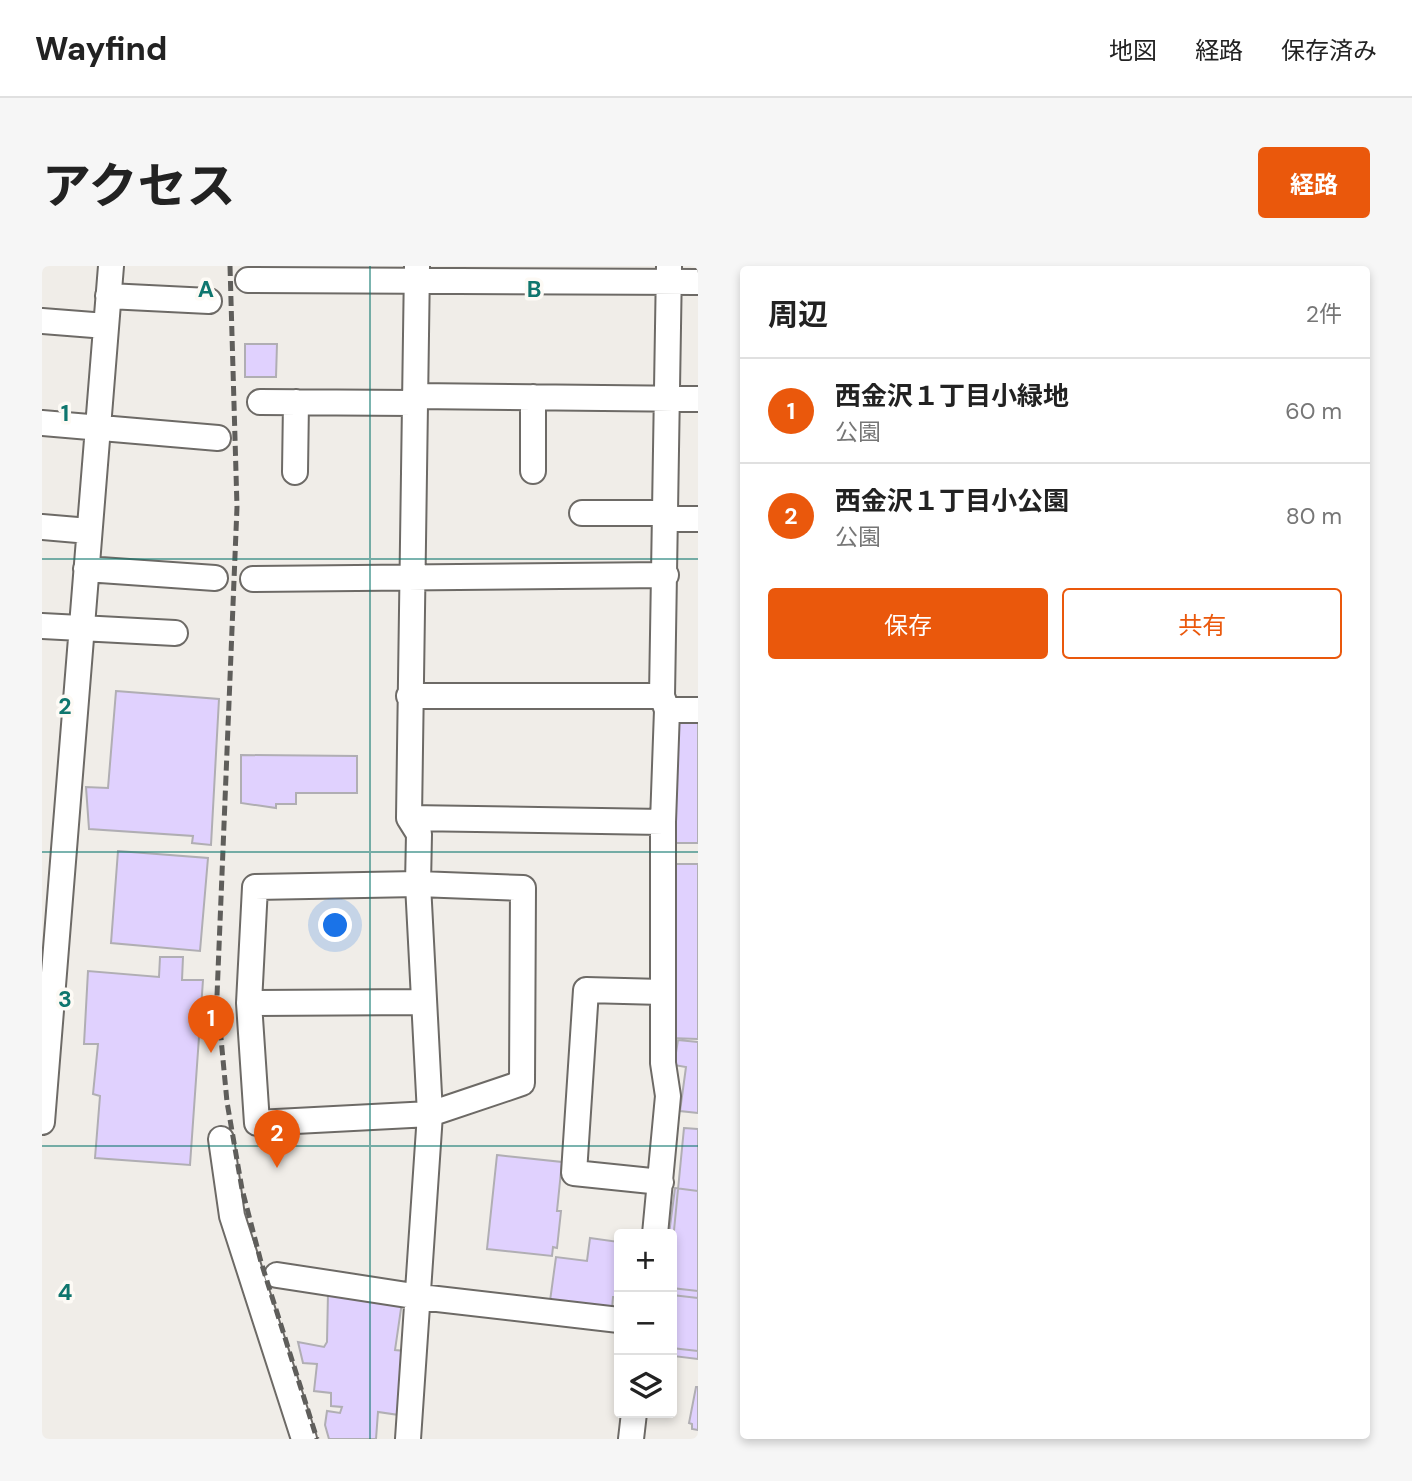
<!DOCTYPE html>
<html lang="ja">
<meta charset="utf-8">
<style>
body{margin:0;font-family:"DM Sans","Noto Sans JP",sans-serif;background:#f6f6f6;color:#222}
.controls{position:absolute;right:21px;bottom:21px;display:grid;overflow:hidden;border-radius:7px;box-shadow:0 4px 10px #0003}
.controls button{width:63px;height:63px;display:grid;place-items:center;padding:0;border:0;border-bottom:2px solid #e0e0e0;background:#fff;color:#222;font:35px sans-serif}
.you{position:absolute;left:294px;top:660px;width:24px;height:24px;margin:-18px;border:5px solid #fff;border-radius:50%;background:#1a73e8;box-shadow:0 0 0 10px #1a73e833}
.badge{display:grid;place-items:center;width:46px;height:46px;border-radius:50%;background:#ea580c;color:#fff;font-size:23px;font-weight:700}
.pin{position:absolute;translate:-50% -58px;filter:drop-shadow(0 2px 4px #0008)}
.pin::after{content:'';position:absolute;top:37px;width:24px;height:21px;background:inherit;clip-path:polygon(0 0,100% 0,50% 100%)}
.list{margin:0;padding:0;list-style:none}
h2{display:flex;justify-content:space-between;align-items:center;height:91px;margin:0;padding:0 28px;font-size:30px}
h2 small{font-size:23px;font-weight:400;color:#767676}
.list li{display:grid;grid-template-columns:46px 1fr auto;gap:21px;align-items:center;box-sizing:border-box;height:105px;padding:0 28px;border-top:2px solid #e0e0e0}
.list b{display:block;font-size:26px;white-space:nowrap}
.list p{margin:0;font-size:23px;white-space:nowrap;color:#767676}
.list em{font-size:23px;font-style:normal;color:#767676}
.actions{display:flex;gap:14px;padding:21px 28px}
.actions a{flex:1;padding:16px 0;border:2px solid #ea580c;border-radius:7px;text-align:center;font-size:24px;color:#ea580c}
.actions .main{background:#ea580c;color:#fff}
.icon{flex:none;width:38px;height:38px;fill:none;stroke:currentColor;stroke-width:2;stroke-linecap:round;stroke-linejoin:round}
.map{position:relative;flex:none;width:656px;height:1173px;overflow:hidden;border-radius:7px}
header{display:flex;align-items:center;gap:42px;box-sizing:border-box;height:98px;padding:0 35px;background:#fff;border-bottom:2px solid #e0e0e0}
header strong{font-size:33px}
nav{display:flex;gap:38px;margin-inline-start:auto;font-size:24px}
.intro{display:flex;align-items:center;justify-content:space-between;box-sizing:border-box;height:168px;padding:0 42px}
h1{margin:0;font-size:49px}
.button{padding:18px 32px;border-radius:7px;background:#ea580c;color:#fff;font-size:24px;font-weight:700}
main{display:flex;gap:42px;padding:0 42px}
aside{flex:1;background:#fff;border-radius:7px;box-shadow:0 4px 10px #0003}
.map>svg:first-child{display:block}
.building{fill:#e0d1fe;stroke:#b0aeb3;stroke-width:2}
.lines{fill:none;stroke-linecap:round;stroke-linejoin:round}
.minor-casing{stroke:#6d6a66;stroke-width:28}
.minor{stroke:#fff;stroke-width:24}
.rail{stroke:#5f5e5b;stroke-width:5;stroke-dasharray:10 5;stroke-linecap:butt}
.grid{fill:none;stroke:#0f766e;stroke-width:2;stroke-opacity:0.55}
.grid-label{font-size:23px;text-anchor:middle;font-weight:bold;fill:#0f766e;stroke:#fdfaf5;stroke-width:7;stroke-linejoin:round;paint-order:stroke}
</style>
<header>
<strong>Wayfind</strong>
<nav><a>地図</a><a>経路</a><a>保存済み</a></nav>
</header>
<div class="intro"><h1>アクセス</h1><a class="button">経路</a></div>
<main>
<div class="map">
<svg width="656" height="1173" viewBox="0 0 656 1173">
<rect width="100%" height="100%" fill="#f0ede8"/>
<path class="building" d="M 203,78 L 235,78 L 234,111 L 203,111 Z
M 74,425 L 177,433 L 169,579 L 150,577 L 151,570 L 47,563 L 44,521 L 66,522 Z
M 638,452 L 656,453 L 656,577 L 631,577 L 632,458 Z
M 199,489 L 315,490 L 315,527 L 254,527 L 254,538 L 234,538 L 234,542 L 199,537 Z
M 76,585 L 166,592 L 158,685 L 69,677 Z
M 630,598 L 656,598 L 656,773 L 628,772 Z
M 118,691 L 141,691 L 140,714 L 161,714 L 148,899 L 53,892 L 58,830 L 51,828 L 56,778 L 42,778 L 46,705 L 117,711 Z
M 636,774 L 656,776 L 656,847 L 638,845 L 644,801 L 632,799 Z
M 642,862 L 656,863 L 656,1025 L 630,1022 L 630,985 Z
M 455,889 L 520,896 L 515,945 L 519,945 L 515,982 L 511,981 L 510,990 L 445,983 Z
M 633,922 L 656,925 L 656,1085 L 630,1082 L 630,968 L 627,968 Z
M 548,972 L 577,976 L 577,1031 L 571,1031 L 570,1043 L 508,1035 L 514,991 L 545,995 Z
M 286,1027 L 360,1036 L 353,1084 L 363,1085 L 357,1149 L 336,1146 L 334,1173 L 287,1173 L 283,1159 L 285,1145 L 298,1147 L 300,1141 L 289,1140 L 289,1127 L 272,1125 L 275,1098 L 261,1097 L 256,1076 L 282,1081 L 285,1076 Z
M 630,1029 L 656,1032 L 656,1093 L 632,1090 L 630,1106 Z
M 654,1121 L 656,1121 L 656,1164 L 650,1163 L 650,1158 L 647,1157 Z"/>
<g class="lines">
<g class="minor-casing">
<path id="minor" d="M 206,14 L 656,16
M 66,30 L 167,35
M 0,55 L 64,60
M 372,130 L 656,133
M 218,136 L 371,137
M 0,157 L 176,172
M 491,205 L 491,131
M 253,206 L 254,136
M 540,247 L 625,247
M 625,253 L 656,253
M 0,261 L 47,265
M 44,303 L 173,312
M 211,313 L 624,309
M 0,360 L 133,367
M 367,430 L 620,430
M 625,444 L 656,444
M 367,552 L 621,556
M 376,618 L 481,622 L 480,817 L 388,848 L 215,857 L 207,737 L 213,621 Z
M 207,737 L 382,736
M 0,856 L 69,0
M 179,873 L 190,950 L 262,1173
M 619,916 L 532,907 L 544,724 L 620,726
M 613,968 L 626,830 L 621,797 L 621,556 L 625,444 L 620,430 L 627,0
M 235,1009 L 378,1031 L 577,1054
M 366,1173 L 388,848 L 376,618 L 377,568 L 367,552 L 375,0
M 589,1173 L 592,1147"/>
</g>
<use href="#minor" class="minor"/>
<path class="rail" d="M 188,0 L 195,241 L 175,730 L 185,836 L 200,923 L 219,996 L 275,1173"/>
</g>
<path class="grid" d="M 328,0 L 328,1173M 0,293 L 656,293M 0,586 L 656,586M 0,880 L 656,880"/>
<g class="grid-label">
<text x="164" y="31">A</text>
<text x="492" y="31">B</text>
<text x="23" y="155">1</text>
<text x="23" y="448">2</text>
<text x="23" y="741">3</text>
<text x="23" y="1034">4</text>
</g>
</svg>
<div class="controls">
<button>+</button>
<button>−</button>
<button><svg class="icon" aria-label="layers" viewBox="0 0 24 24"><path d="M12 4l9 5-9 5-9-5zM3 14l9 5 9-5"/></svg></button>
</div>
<div class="you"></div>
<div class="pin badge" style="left:169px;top:787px">1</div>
<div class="pin badge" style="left:235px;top:902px">2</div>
</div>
<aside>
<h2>周辺<small>2件</small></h2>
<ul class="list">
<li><span class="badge">1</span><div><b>西金沢１丁目小緑地</b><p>公園</p></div><em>60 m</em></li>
<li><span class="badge">2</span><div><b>西金沢１丁目小公園</b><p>公園</p></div><em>80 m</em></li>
</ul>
<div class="actions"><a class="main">保存</a><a>共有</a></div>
</aside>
</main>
